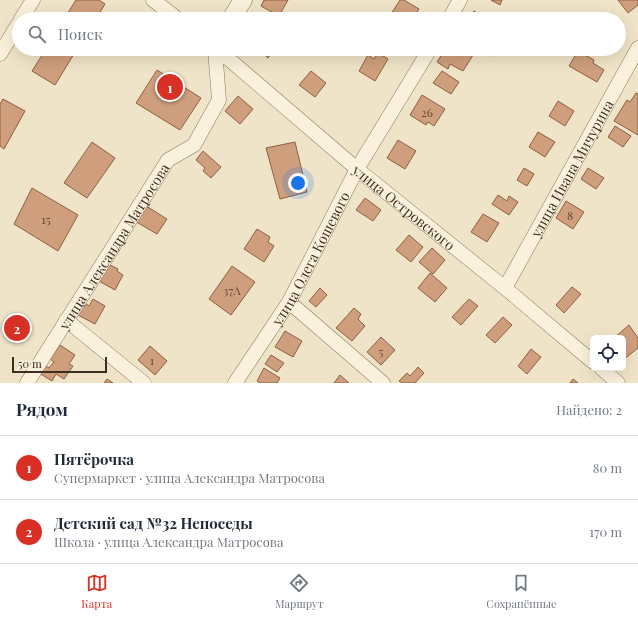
<!DOCTYPE html>
<html lang="ru">
<meta charset="utf-8">
<style>
body{margin:0;font-family:"Playfair Display",serif;background:#f6f6f7;color:#1f2937}
.controls{position:absolute;right:12px;bottom:12px;display:grid;overflow:hidden;border-radius:6px;box-shadow:0 4px 16px #0002}
.controls button{width:36px;height:36px;display:grid;place-items:center;padding:0;border:0;border-bottom:1px solid #e0e1e3;background:#fff;color:#1f2937;font:20px sans-serif}
.scale{position:absolute;left:12px;bottom:10px;width:95px;box-sizing:border-box;padding-left:4px;border:2px solid #3d2e20;border-top:0;font-size:11px;line-height:14px;white-space:nowrap;color:#3d2e20;-webkit-text-stroke:3px #f7eed8;paint-order:stroke}
.you{position:absolute;left:298px;top:183px;width:14px;height:14px;margin:-10px;border:3px solid #fff;border-radius:50%;background:#1a73e8;box-shadow:0 0 0 6px #1a73e833}
.badge{display:grid;place-items:center;width:26px;height:26px;border-radius:50%;background:#d93025;color:#fff;font-size:13px;font-weight:700}
.pin{position:absolute;translate:-50% -50%;border:2px solid #fff;box-shadow:0 1px 4px #0006}
.list{margin:0;padding:0;list-style:none}
h2{display:flex;justify-content:space-between;align-items:center;height:52px;margin:0;padding:0 16px;font-size:17px}
h2 small{font-size:13px;font-weight:400;color:#747a83}
.list li{display:grid;grid-template-columns:26px 1fr auto;gap:12px;align-items:center;box-sizing:border-box;height:64px;padding:0 16px;border-top:1px solid #e0e1e3}
.list b{display:block;font-size:15px;white-space:nowrap}
.list p{margin:0;font-size:13px;white-space:nowrap;color:#747a83}
.list em{font-size:13px;font-style:normal;color:#747a83}
.icon{flex:none;width:22px;height:22px;fill:none;stroke:currentColor;stroke-width:2;stroke-linecap:round;stroke-linejoin:round}
.map{position:relative;flex:none;width:638px;height:383px;overflow:hidden}
.search{position:absolute;background:#fff;box-shadow:0 4px 16px #0002;left:12px;right:12px;top:12px;height:44px;display:flex;align-items:center;gap:10px;box-sizing:border-box;padding:0 14px;border-radius:22px;color:#747a83;font-size:15px}
.sheet{height:180px;background:#fff}
nav{display:flex;justify-content:space-around;align-items:center;box-sizing:border-box;height:56px;border-top:1px solid #e0e1e3;background:#fff;font-size:11px;color:#747a83}
nav a{display:grid;justify-items:center;gap:2px}
nav .on{color:#d93025}
.map>svg:first-child{display:block}
.building{fill:#cf9f7d;stroke:#8d5f41}
.lines{fill:none;stroke-linecap:round;stroke-linejoin:round}
.minor-casing{stroke:#8d765c;stroke-width:15}
.tertiary-casing{stroke:#8d765c;stroke-width:19}
.minor{stroke:#faf1dc;stroke-width:14}
.tertiary{stroke:#faf1dc;stroke-width:18}
.labels{text-anchor:middle;dominant-baseline:central;stroke-width:4;stroke-linejoin:round;paint-order:stroke}
.number-label{font-size:12px;fill:#624a37}
.street-label{font-size:14px;fill:#3d2e20;stroke:#f7eed8}
</style>
<div class="map">
<svg width="638" height="383" viewBox="0 0 638 383">
<rect width="100%" height="100%" fill="#f0e4c8"/>
<path class="building" d="M 76,0 L 99,0 L 105,4 L 96,19 L 64,19 Z
M 264,0 L 288,0 L 279,16 L 261,6 Z
M 400,0 L 404,0 L 419,9 L 412,19 L 400,19 L 391,14 Z
M 491,0 L 502,0 L 500,5 Z
M 618,0 L 638,0 L 638,5 L 628,13 Z
M 474,11 L 487,19 L 469,19 Z
M 46,49 L 77,49 L 55,85 L 32,71 Z
M 258,49 L 275,49 L 268,58 Z
M 451,49 L 471,49 L 475,52 L 463,71 L 450,64 L 448,69 L 437,62 L 444,51 L 449,53 Z
M 480,49 L 496,49 L 492,56 Z
M 602,49 L 610,49 L 608,53 Z
M 578,51 L 594,60 L 593,63 L 604,70 L 597,82 L 569,66 Z
M 378,53 L 388,59 L 375,81 L 359,71 L 368,55 L 374,59 Z
M 157,70 L 201,98 L 180,130 L 136,103 Z
M 311,71 L 326,83 L 315,97 L 299,85 Z
M 442,71 L 459,82 L 451,94 L 433,83 Z
M 636,93 L 638,94 L 638,135 L 614,121 L 627,100 L 630,102 Z
M 422,95 L 445,109 L 434,126 L 428,122 L 426,125 L 410,115 Z
M 238,96 L 253,109 L 240,124 L 225,111 Z
M 3,99 L 25,111 L 4,149 L 0,146 L 0,104 Z
M 558,101 L 574,111 L 565,126 L 549,116 Z
M 615,126 L 631,136 L 623,147 L 608,137 Z
M 538,132 L 555,142 L 545,157 L 529,147 Z
M 398,140 L 416,151 L 405,169 L 387,158 Z
M 92,142 L 115,158 L 87,198 L 64,183 Z
M 295,142 L 307,192 L 280,199 L 266,148 Z
M 203,151 L 221,167 L 211,178 L 203,171 L 205,168 L 196,160 Z
M 524,168 L 534,174 L 527,186 L 517,180 Z
M 588,168 L 604,178 L 596,189 L 581,179 Z
M 32,188 L 78,215 L 58,251 L 14,224 Z
M 498,195 L 507,201 L 509,196 L 518,202 L 509,215 L 492,204 Z
M 365,198 L 381,210 L 373,221 L 356,210 Z
M 566,201 L 584,212 L 573,229 L 556,218 Z
M 143,204 L 167,219 L 157,234 L 133,220 Z
M 483,214 L 499,223 L 487,242 L 471,232 Z
M 257,229 L 270,237 L 268,242 L 274,246 L 264,262 L 244,249 Z
M 409,235 L 423,247 L 411,262 L 396,250 Z
M 432,248 L 445,260 L 433,274 L 419,262 Z
M 108,264 L 118,269 L 117,271 L 123,275 L 115,290 L 99,281 Z
M 232,266 L 255,282 L 231,315 L 209,299 Z
M 430,273 L 447,288 L 435,302 L 418,288 Z
M 572,287 L 581,294 L 564,313 L 556,305 Z
M 320,288 L 327,295 L 316,307 L 309,301 Z
M 93,299 L 105,306 L 95,324 L 78,315 L 85,303 L 89,306 Z
M 469,299 L 478,306 L 461,325 L 452,317 Z
M 354,308 L 361,314 L 358,319 L 365,326 L 352,341 L 336,328 Z
M 503,317 L 512,325 L 495,343 L 486,335 Z
M 629,325 L 638,338 L 638,348 L 623,360 L 623,338 L 614,338 Z
M 285,331 L 302,341 L 293,357 L 275,347 Z
M 381,337 L 395,350 L 381,365 L 367,352 Z
M 60,345 L 75,355 L 69,364 L 73,366 L 64,379 L 56,374 L 52,381 L 36,371 L 41,363 L 49,368 L 54,362 L 50,359 Z
M 150,346 L 167,361 L 155,375 L 138,360 Z
M 531,349 L 541,357 L 527,374 L 518,366 Z
M 271,355 L 284,363 L 277,372 L 265,364 Z
M 418,367 L 424,373 L 415,383 L 402,383 L 399,381 L 407,373 L 410,376 Z
M 264,368 L 280,378 L 277,383 L 260,383 L 257,381 Z
M 340,375 L 349,383 L 334,383 Z
M 107,379 L 113,383 L 104,383 Z
M 573,379 L 578,383 L 570,383 Z"/>
<g class="lines">
<g class="minor-casing">
<g id="minor">
<path d="M 153,0 L 178,19"/>
<path d="M 21,19 L 33,0"/>
<path d="M 449,19 L 460,0"/>
<path id="s1" d="M 217,49 L 357,169 L 505,288 L 593,362"/>
<path d="M 0,54 L 19,23"/>
<path id="s2" d="M 505,288 L 638,48"/>
<path d="M 289,302 L 383,383"/>
<path d="M 66,320 L 144,383"/>
<path d="M 601,368 L 618,383"/>
<path id="s3" d="M 27,383 L 168,160 L 194,145 L 219,100 L 215,49"/>
<path id="s4" d="M 235,383 L 289,302 L 357,169 L 430,49"/>
</g>
</g>
<g class="tertiary-casing">
<path id="tertiary" d="M 231,19 L 243,0"/>
</g>
<use href="#minor" class="minor"/>
<use href="#tertiary" class="tertiary"/>
</g>
<g class="labels">
<g class="number-label">
<text x="427" y="112">26</text>
<text x="570" y="215">8</text>
<text x="46" y="219">15</text>
<text x="232" y="290">37А</text>
<text x="381" y="351">5</text>
<text x="152" y="360">1</text>
</g>
<g class="street-label">
<text stroke="none"><textPath href="#s2" startOffset="137">улица Ивана Мичурина</textPath></text>
<text stroke="none"><textPath href="#s1" startOffset="245">улица Островского</textPath></text>
<text stroke="none"><textPath href="#s3" startOffset="162">улица Александра Матросова</textPath></text>
<text stroke="none"><textPath href="#s4" startOffset="146">улица Олега Кошевого</textPath></text>
</g>
</g>
</svg>
<div class="controls">
<button><svg class="icon" aria-label="locate" viewBox="0 0 24 24"><circle cx="12" cy="12" r="6"/><path d="M12 2v4M12 18v4M2 12h4M18 12h4"/></svg></button>
</div>
<div class="scale">50 m</div>
<div class="you"></div>
<div class="pin badge" style="left:170px;top:87px">1</div>
<div class="pin badge" style="left:17px;top:328px">2</div>
<div class="search"><svg class="icon" aria-label="search" viewBox="0 0 24 24"><circle cx="10" cy="10" r="6"/><path d="M15 15l6 6"/></svg>Поиск</div>
</div>
<section class="sheet">
<h2>Рядом<small>Найдено: 2</small></h2>
<ul class="list">
<li><span class="badge">1</span><div><b>Пятёрочка</b><p>Супермаркет · улица Александра Матросова</p></div><em>80 m</em></li>
<li><span class="badge">2</span><div><b>Детский сад №32 Непоседы</b><p>Школа · улица Александра Матросова</p></div><em>170 m</em></li>
</ul>
</section>
<nav>
<a class="on"><svg class="icon" aria-label="map" viewBox="0 0 24 24"><path d="M3 6l6-2 6 2 6-2v14l-6 2-6-2-6 2zM9 4v14M15 6v14"/></svg>Карта</a>
<a><svg class="icon" aria-label="directions" viewBox="0 0 24 24"><path d="M12 3l9 9-9 9-9-9zM9 14v-3h6M13 9l2 2-2 2"/></svg>Маршрут</a>
<a><svg class="icon" aria-label="saved" viewBox="0 0 24 24"><path d="M7 4h10v16l-5-4-5 4z"/></svg>Сохранённые</a>
</nav>
